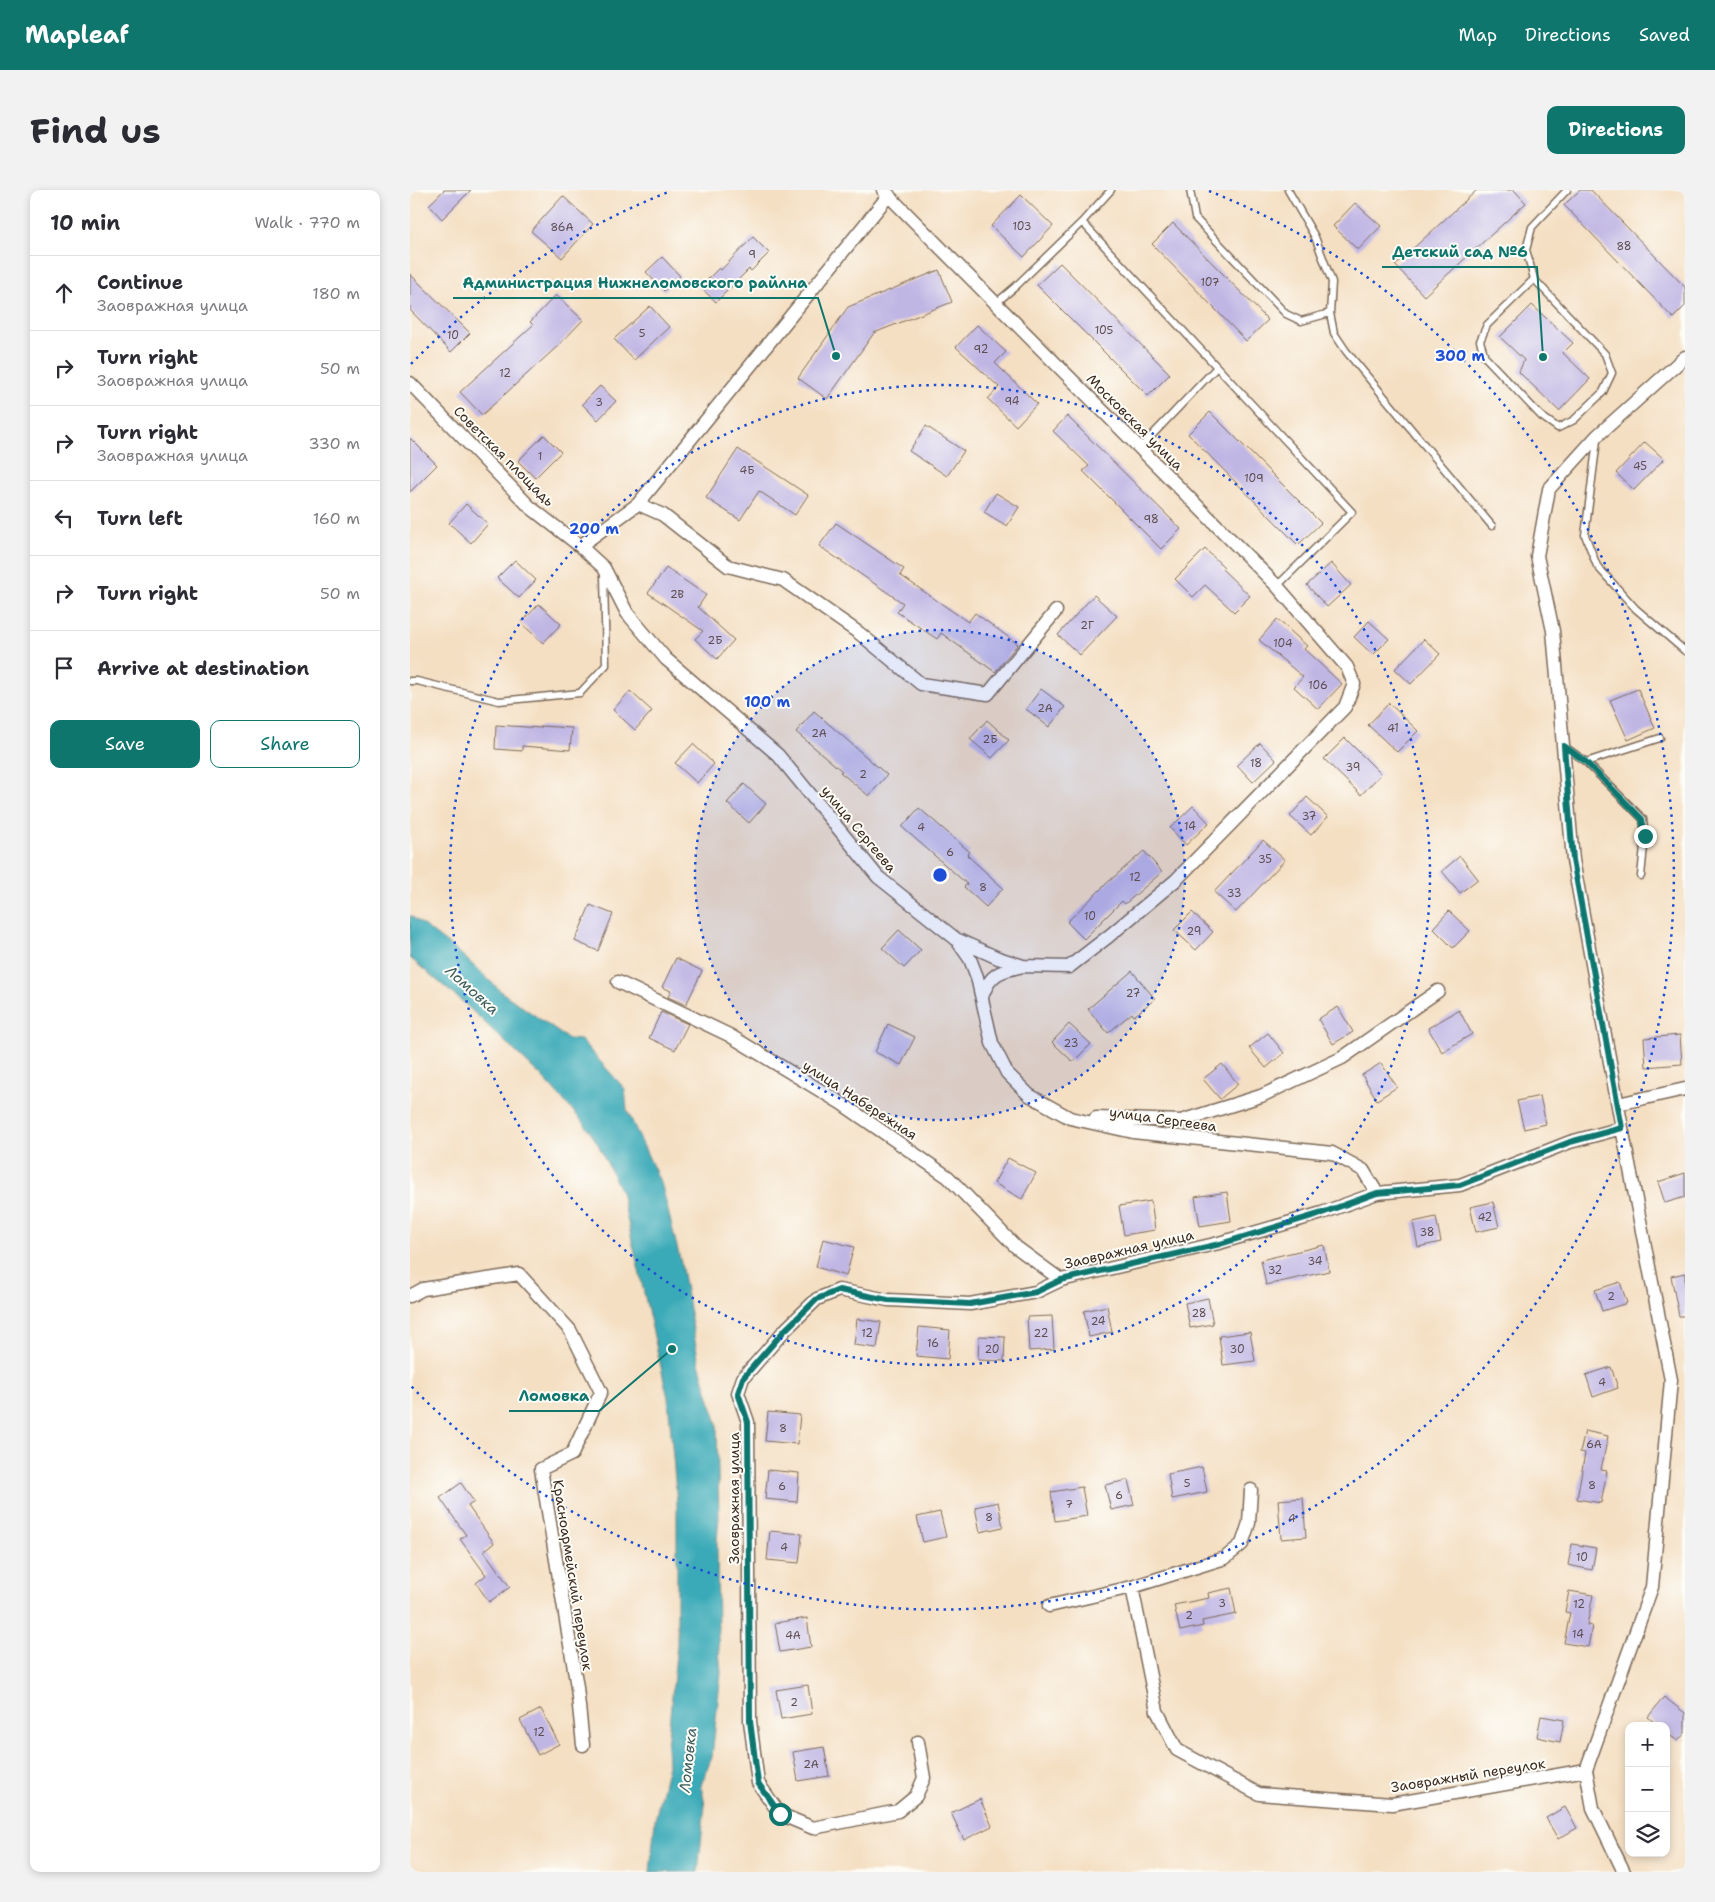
<!DOCTYPE html>
<meta charset="utf-8">
<style>
body{margin:0;font-family:"Shantell Sans",sans-serif;background:#f2f2f3;color:#2b2b33}
.controls{position:absolute;right:15px;bottom:15px;display:grid;overflow:hidden;border-radius:10px;box-shadow:0 2px 8px #0003}
.controls button{width:45px;height:45px;display:grid;place-items:center;padding:0;border:0;border-bottom:1px solid #e1e1e2;background:#fff;color:#2b2b33;font:25px sans-serif}
.stop{position:absolute;width:15px;height:15px;margin:-11px;border:4px solid #0f766e;border-radius:50%;background:#fff}
.stop.end{background:#0f766e;border-color:#fff;box-shadow:0 1px 5px #0008}
.list{margin:0;padding:0;list-style:none}
h2{display:flex;justify-content:space-between;align-items:center;height:65px;margin:0;padding:0 20px;font-size:21px}
h2 small{font-size:16px;font-weight:400;color:#7c7c81}
.list li{display:grid;grid-template-columns:32px 1fr auto;gap:15px;align-items:center;box-sizing:border-box;height:75px;padding:0 20px;border-top:1px solid #e1e1e2}
.list b{display:block;font-size:19px;white-space:nowrap}
.list p{margin:0;font-size:16px;white-space:nowrap;color:#7c7c81}
.list em{font-size:16px;font-style:normal;color:#7c7c81}
.actions{display:flex;gap:10px;padding:15px 20px}
.actions a{flex:1;padding:11px 0;border:1px solid #0f766e;border-radius:10px;text-align:center;font-size:18px;color:#0f766e}
.actions .main{background:#0f766e;color:#fff}
.icon{flex:none;width:28px;height:28px;fill:none;stroke:currentColor;stroke-width:2;stroke-linecap:round;stroke-linejoin:round}
.map{position:relative;flex:none;width:1275px;height:1682px;overflow:hidden;border-radius:10px}
header{display:flex;align-items:center;gap:30px;box-sizing:border-box;height:70px;padding:0 25px;background:#0f766e;color:#fff}
header strong{font-size:24px}
nav{display:flex;gap:28px;margin-inline-start:auto;font-size:18px}
.intro{display:flex;align-items:center;justify-content:space-between;box-sizing:border-box;height:120px;padding:0 30px}
h1{margin:0;font-size:35px}
.button{padding:12px 22px;border-radius:10px;background:#0f766e;color:#fff;font-size:18px;font-weight:700}
main{display:flex;gap:30px;padding:0 30px}
aside{flex:1;background:#fff;border-radius:10px;box-shadow:0 2px 8px #0003}
.map>svg:first-child{display:block}
.water{fill:#3baab8;stroke:#3b6a6b}
.building{fill:#c0b6e4}
.lines{fill:none;stroke-linecap:round;stroke-linejoin:round}
.service-casing{stroke:#7c6958;stroke-width:9}
.minor-casing{stroke:#7c6958;stroke-width:15}
.service{stroke:#fff;stroke-width:6}
.minor{stroke:#fff;stroke-width:12}
.route{stroke:#0f766e;stroke-width:6}
.ring{fill:none;stroke:#1d4ed8;stroke-width:2.5;stroke-dasharray:2.5 5}
.labels{text-anchor:middle;dominant-baseline:central;stroke-width:4;stroke-linejoin:round;paint-order:stroke}
.number-label{font-size:11px;fill:#5c4d50}
.street-label{font-size:14px;fill:#3b2a1e;stroke:#fdfcf7}
.water-label{font-size:15px;font-style:italic;fill:#3b5d5c;stroke:#fdfcf7}
.centre{fill:#1d4ed8;stroke:#fdfcf7;stroke-width:2.5}
.ring-label{font-size:15px;text-anchor:middle;font-weight:bold;fill:#1d4ed8;stroke:#fdfcf7;stroke-width:4;stroke-linejoin:round;paint-order:stroke}
.leader{fill:none;stroke:#0f766e;stroke-width:2}
.callout-dot{fill:#0f766e;stroke:#fdfcf7;stroke-width:2}
.callout-label{font-size:15px;text-anchor:middle;font-weight:bold;fill:#0f766e;stroke:#fdfcf7;stroke-width:4;stroke-linejoin:round;paint-order:stroke}
</style>
<header>
<strong>Mapleaf</strong>
<nav><a>Map</a><a>Directions</a><a>Saved</a></nav>
</header>
<div class="intro"><h1>Find us</h1><a class="button">Directions</a></div>
<main>
<aside>
<h2>10 min<small>Walk · 770 m</small></h2>
<ul class="list">
<li><svg class="icon" aria-label="ahead" viewBox="0 0 24 24"><path d="M12 20V5M6 11l6-6 6 6"/></svg><div><b>Continue</b><p>Заовражная улица</p></div><em>180 m</em></li>
<li><svg class="icon" aria-label="right" viewBox="0 0 24 24"><path d="M7 20v-9h11M14 6l5 5-5 5"/></svg><div><b>Turn right</b><p>Заовражная улица</p></div><em>50 m</em></li>
<li><svg class="icon" aria-label="right" viewBox="0 0 24 24"><path d="M7 20v-9h11M14 6l5 5-5 5"/></svg><div><b>Turn right</b><p>Заовражная улица</p></div><em>330 m</em></li>
<li><svg class="icon" aria-label="left" viewBox="0 0 24 24"><path d="M17 20v-9H6M10 6l-5 5 5 5"/></svg><div><b>Turn left</b></div><em>160 m</em></li>
<li><svg class="icon" aria-label="right" viewBox="0 0 24 24"><path d="M7 20v-9h11M14 6l5 5-5 5"/></svg><div><b>Turn right</b></div><em>50 m</em></li>
<li><svg class="icon" aria-label="arrive" viewBox="0 0 24 24"><path d="M6 21V4h12l-3 4 3 4H6"/></svg><div><b>Arrive at destination</b></div></li>
</ul>
<div class="actions"><a class="main">Save</a><a>Share</a></div>
</aside>
<div class="map">
<svg width="1275" height="1682" viewBox="0 0 1275 1682">
<rect width="100%" height="100%" fill="#fdfcf7"/>
<filter id="ink" filterUnits="userSpaceOnUse"><feTurbulence type="fractalNoise" baseFrequency=".02" numOctaves="2"/><feDisplacementMap in="SourceGraphic" scale="10" xChannelSelector="R" yChannelSelector="G"/><feConvolveMatrix kernelMatrix="1 2 1 2 8 2 1 2 1" color-interpolation-filters="sRGB"/></filter>
<filter id="wash" filterUnits="userSpaceOnUse"><feTurbulence type="fractalNoise" baseFrequency=".0096" numOctaves="4" result="noise"/><feDisplacementMap in="SourceGraphic" scale="20" xChannelSelector="R" yChannelSelector="G"/><feGaussianBlur stdDeviation="1.12" result="paint"/><feColorMatrix in="noise" values="0 0 0 0 0 0 0 0 0 0 0 0 0 0 0 0 0 1.4 0 .05"/><feComposite in="paint" operator="in"/></filter>
<g filter="url(#wash)">
<rect width="100%" height="100%" fill="#f4dfc3"/>
<path class="water" d="M 0,725 L 51,764 L 93,803 L 158,849 L 171,850 L 215,899 L 217,920 L 252,996 L 271,1073 L 289,1173 L 307,1234 L 309,1327 L 307,1351 L 308,1448 L 311,1483 L 302,1567 L 291,1595 L 295,1615 L 288,1682 L 240,1682 L 245,1630 L 258,1575 L 257,1556 L 267,1454 L 267,1314 L 258,1208 L 211,1002 L 188,954 L 174,933 L 131,886 L 53,812 L 0,768 Z"/>
<g id="blocks">
<path class="building" d="M 34,0 L 61,0 L 32,29 L 19,15 Z
M 1067,0 L 1104,0 L 1116,13 L 1014,106 L 985,75 Z
M 1170,0 L 1181,0 L 1275,97 L 1275,116 L 1263,128 L 1154,15 Z
M 611,5 L 643,36 L 614,67 L 581,36 Z
M 153,6 L 183,34 L 152,68 L 121,41 Z
M 945,13 L 971,36 L 948,60 L 923,36 Z
M 763,33 L 858,130 L 836,151 L 742,54 Z
M 343,47 L 359,63 L 341,81 L 339,79 L 306,112 L 290,97 L 309,78 L 311,80 Z
M 252,67 L 270,86 L 254,101 L 236,82 Z
M 650,73 L 760,184 L 738,206 L 627,95 Z
M 529,80 L 542,112 L 464,143 L 417,209 L 388,188 L 438,117 Z
M 0,84 L 60,143 L 41,162 L 0,120 Z
M 146,105 L 173,130 L 150,154 L 72,225 L 50,202 L 123,135 L 120,132 Z
M 1122,115 L 1163,153 L 1153,163 L 1180,189 L 1149,221 L 1109,182 L 1114,170 L 1090,147 Z
M 240,116 L 259,137 L 224,170 L 204,149 Z
M 567,135 L 596,162 L 585,173 L 627,214 L 606,236 L 578,209 L 589,197 L 546,157 Z
M 190,196 L 206,211 L 188,230 L 172,214 Z
M 800,222 L 911,333 L 888,355 L 778,244 Z
M 657,226 L 771,339 L 751,359 L 673,281 L 679,276 L 643,241 Z
M 516,236 L 554,261 L 537,286 L 499,261 Z
M 134,245 L 151,262 L 125,288 L 108,271 Z
M 0,248 L 27,275 L 0,302 Z
M 1235,252 L 1254,269 L 1224,300 L 1206,283 Z
M 328,259 L 398,305 L 385,325 L 349,301 L 330,330 L 296,308 Z
M 586,303 L 609,317 L 597,336 L 574,322 Z
M 56,314 L 78,334 L 61,353 L 39,333 Z
M 426,333 L 494,379 L 490,385 L 558,432 L 565,423 L 608,454 L 585,482 L 531,443 L 527,449 L 487,422 L 493,413 L 409,356 Z
M 795,359 L 814,377 L 812,379 L 840,406 L 824,422 L 795,395 L 783,407 L 765,389 Z
M 105,370 L 126,390 L 109,408 L 87,388 Z
M 921,373 L 941,395 L 917,417 L 897,395 Z
M 256,378 L 296,405 L 288,417 L 324,450 L 307,469 L 285,449 L 293,441 L 238,403 Z
M 684,405 L 707,426 L 670,465 L 648,445 Z
M 129,414 L 151,434 L 133,453 L 111,433 Z
M 867,429 L 897,456 L 894,459 L 932,494 L 908,519 L 884,497 L 893,487 L 849,450 Z
M 959,431 L 979,449 L 963,465 L 944,447 Z
M 1014,449 L 1030,464 L 1001,494 L 985,479 Z
M 631,499 L 655,517 L 639,537 L 616,519 Z
M 1228,499 L 1245,538 L 1218,550 L 1200,510 Z
M 220,501 L 242,521 L 225,540 L 203,520 Z
M 979,513 L 1008,541 L 987,562 L 958,535 Z
M 404,521 L 477,585 L 459,606 L 430,582 L 432,581 L 386,542 Z
M 577,530 L 599,550 L 582,568 L 560,549 Z
M 86,535 L 131,538 L 131,536 L 162,538 L 160,560 L 112,556 L 112,561 L 85,559 Z
M 935,548 L 971,584 L 951,605 L 914,569 Z
M 850,553 L 866,570 L 843,592 L 827,575 Z
M 283,554 L 304,574 L 287,593 L 265,573 Z
M 334,594 L 356,614 L 339,633 L 317,613 Z
M 897,607 L 918,627 L 901,645 L 880,626 Z
M 783,616 L 799,633 L 776,655 L 760,638 Z
M 509,618 L 560,662 L 557,665 L 593,698 L 576,717 L 554,697 L 557,694 L 492,637 Z
M 853,650 L 875,670 L 826,722 L 804,702 Z
M 734,661 L 752,682 L 715,714 L 712,711 L 674,749 L 657,732 L 697,693 Z
M 1050,666 L 1068,689 L 1050,703 L 1032,681 Z
M 180,715 L 203,724 L 188,761 L 165,751 Z
M 1039,721 L 1060,741 L 1043,758 L 1023,738 Z
M 782,722 L 803,742 L 786,760 L 764,740 Z
M 489,740 L 511,760 L 494,778 L 472,758 Z
M 266,768 L 292,781 L 276,815 L 258,807 L 261,801 L 252,797 Z
M 722,781 L 745,809 L 724,826 L 722,823 L 698,843 L 678,819 Z
M 928,817 L 943,842 L 923,854 L 908,829 Z
M 1049,820 L 1062,844 L 1032,862 L 1018,838 Z
M 251,822 L 278,834 L 265,860 L 239,848 Z
M 478,834 L 505,847 L 491,875 L 465,862 Z
M 659,834 L 681,854 L 663,872 L 642,852 Z
M 858,843 L 874,863 L 856,878 L 839,858 Z
M 1270,845 L 1272,874 L 1236,877 L 1234,848 Z
M 971,873 L 987,897 L 967,910 L 952,885 Z
M 812,874 L 828,894 L 810,909 L 793,889 Z
M 1130,906 L 1136,934 L 1114,939 L 1107,911 Z
M 598,968 L 626,983 L 612,1009 L 584,993 Z
M 1275,983 L 1275,1007 L 1255,1013 L 1248,992 Z
M 817,1002 L 821,1031 L 790,1036 L 785,1007 Z
M 741,1011 L 745,1040 L 714,1045 L 709,1016 Z
M 1083,1012 L 1089,1037 L 1066,1042 L 1060,1017 Z
M 1026,1027 L 1031,1052 L 1008,1057 L 1003,1032 Z
M 413,1049 L 444,1057 L 436,1086 L 406,1077 Z
M 914,1055 L 919,1081 L 856,1095 L 851,1070 Z
M 1275,1083 L 1275,1126 L 1269,1126 L 1261,1086 Z
M 1210,1092 L 1217,1113 L 1192,1121 L 1185,1100 Z
M 798,1108 L 803,1134 L 780,1138 L 775,1113 Z
M 697,1116 L 702,1142 L 679,1147 L 674,1121 Z
M 642,1126 L 644,1159 L 619,1161 L 617,1127 Z
M 447,1129 L 471,1132 L 467,1158 L 444,1155 Z
M 509,1137 L 540,1140 L 538,1169 L 506,1166 Z
M 840,1142 L 845,1171 L 813,1175 L 809,1146 Z
M 569,1146 L 595,1147 L 594,1171 L 568,1170 Z
M 1201,1177 L 1208,1198 L 1183,1207 L 1176,1185 Z
M 358,1222 L 390,1225 L 387,1254 L 355,1251 Z
M 1175,1241 L 1198,1246 L 1191,1280 L 1197,1281 L 1191,1313 L 1167,1309 L 1175,1263 L 1170,1262 Z
M 792,1277 L 797,1302 L 762,1309 L 758,1284 Z
M 358,1280 L 389,1283 L 387,1312 L 355,1309 Z
M 718,1290 L 724,1315 L 701,1320 L 695,1295 Z
M 51,1293 L 64,1312 L 58,1316 L 84,1353 L 74,1361 L 100,1397 L 79,1412 L 66,1393 L 76,1385 L 50,1349 L 56,1345 L 30,1308 Z
M 672,1297 L 677,1326 L 645,1331 L 641,1302 Z
M 893,1308 L 896,1347 L 871,1349 L 868,1310 Z
M 588,1312 L 593,1337 L 570,1342 L 565,1317 Z
M 530,1322 L 536,1347 L 513,1352 L 507,1327 Z
M 360,1341 L 392,1344 L 389,1373 L 357,1370 Z
M 1162,1354 L 1186,1358 L 1182,1380 L 1158,1375 Z
M 821,1398 L 826,1424 L 792,1431 L 793,1436 L 770,1441 L 764,1415 L 799,1408 L 798,1403 Z
M 1159,1401 L 1183,1405 L 1177,1435 L 1182,1436 L 1178,1457 L 1154,1453 L 1160,1423 L 1155,1422 Z
M 397,1428 L 401,1457 L 370,1462 L 365,1433 Z
M 398,1495 L 402,1524 L 371,1529 L 366,1500 Z
M 1254,1507 L 1275,1523 L 1275,1543 L 1268,1551 L 1256,1543 L 1256,1536 L 1248,1536 L 1238,1527 Z
M 131,1519 L 149,1554 L 128,1565 L 110,1530 Z
M 1131,1526 L 1154,1530 L 1150,1552 L 1127,1547 Z
M 414,1557 L 419,1586 L 388,1591 L 383,1562 Z
M 570,1609 L 582,1636 L 554,1650 L 541,1623 Z
M 1155,1617 L 1167,1638 L 1148,1649 L 1136,1628 Z"/>
</g>
</g>
<g filter="url(#ink)">
<use href="#blocks" fill-opacity="0" stroke="#7c6958" stroke-width="1"/>
<g class="lines">
<g class="service-casing">
<path id="service" d="M 701,0 L 672,32 L 942,322 L 867,396
M 780,0 L 785,28 L 876,124 L 891,131 L 920,123
M 878,0 L 905,47 L 922,92 L 920,123 L 924,143 L 936,161 L 1082,336
M 1124,89 L 1077,135 L 1070,151 L 1075,167 L 1131,226 L 1148,238 L 1164,230 L 1193,202 L 1202,183 L 1195,164 L 1124,89 L 1116,60 L 1122,37 L 1157,0
M 586,113 L 605,97 L 672,32
M 1187,250 L 1175,345 L 1187,376 L 1226,419 L 1275,461
M 729,259 L 807,177
M 0,491 L 7,491 L 89,511 L 170,503 L 196,475 L 194,385
M 1155,557 L 1176,572 L 1233,629 L 1235,646 L 1231,686
M 1176,572 L 1250,548"/>
</g>
<g class="minor-casing">
<path id="minor" d="M 473,0 L 867,396 L 937,477 L 944,494 L 935,517 L 766,690 L 699,746 L 659,777 L 613,776 L 588,768 L 546,749
M 0,193 L 120,317 L 170,356 L 194,378 L 217,423 L 256,469 L 368,565 L 468,687 L 546,749 L 560,769 L 567,787 L 582,853 L 597,883 L 619,905 L 660,928 L 723,942 L 922,963 L 953,980 L 967,1003
M 228,314 L 479,5
M 170,356 L 228,314 L 253,325 L 318,376 L 373,390 L 449,443 L 511,494 L 578,504 L 646,421
M 208,792 L 319,845 L 431,913 L 538,987 L 606,1057 L 651,1090
M 572,807 C 580,783 590,781 613,776
M 1208,914 L 1275,899
M 686,928 L 771,931 L 851,906 L 932,868 L 1028,801
M 0,1106 L 13,1099 L 109,1084 L 160,1140 L 191,1202 L 162,1264 L 131,1279 L 167,1497 L 173,1555
M 722,1397 L 747,1521 L 767,1560 L 849,1604 L 982,1614 L 1176,1580
M 639,1416 L 722,1397 L 815,1368 L 832,1354 L 839,1333 L 841,1300
M 508,1552 L 514,1588 L 506,1606 L 488,1621 L 403,1638 L 370,1624 L 348,1593 L 340,1531 L 338,1232 L 328,1203 L 333,1188 L 374,1141 L 407,1109 L 429,1100 L 478,1110 L 560,1114 L 626,1102 L 651,1090 L 809,1053 L 912,1023 L 967,1003 L 1050,995 L 1160,952 L 1212,938
M 1214,1682 L 1183,1618 L 1176,1580 L 1242,1397 L 1261,1190 L 1212,938 L 1163,670 L 1143,441 L 1127,366 L 1139,299 L 1187,246 L 1275,167"/>
</g>
<use href="#service" class="service"/>
<use href="#minor" class="minor"/>
</g>
</g>
<g class="lines" filter="url(#ink)">
<path class="route" d="M 370,1624 L 348,1593 L 340,1531 L 338,1232 L 328,1203 L 333,1188 L 374,1141 L 407,1109 L 429,1100 L 478,1110 L 560,1114 L 626,1102 L 651,1090 L 810,1054 L 912,1023 L 967,1003 L 1050,995 L 1160,952 L 1212,938 L 1163,670 L 1154,556 L 1176,572 L 1232,629 L 1235,646"/>
</g>
<circle cx="530" cy="685" r="245" fill="#1d4ed8" fill-opacity=".12"/>
<g class="ring">
<circle cx="530" cy="685" r="245"/>
<circle cx="530" cy="685" r="490"/>
<path d="M1 174A735 735 0 0 1 261 1M799 1A735 735 0 1 1 1 1196"/>
</g>
<g class="labels">
<g class="number-label">
<text x="612" y="36">103</text>
<text x="152" y="37">86А</text>
<text x="1214" y="56">88</text>
<text x="342" y="64">9</text>
<text x="800" y="92">107</text>
<text x="694" y="140">105</text>
<text x="232" y="143">5</text>
<text x="43" y="145">10</text>
<text x="571" y="159">92</text>
<text x="95" y="183">12</text>
<text x="602" y="211">94</text>
<text x="189" y="212">3</text>
<text x="130" y="266">1</text>
<text x="1230" y="276">45</text>
<text x="337" y="280">4Б</text>
<text x="844" y="288">109</text>
<text x="741" y="329">98</text>
<text x="267" y="404">2В</text>
<text x="677" y="435">2Г</text>
<text x="305" y="450">2Б</text>
<text x="873" y="453">104</text>
<text x="908" y="495">106</text>
<text x="635" y="518">2А</text>
<text x="983" y="538">41</text>
<text x="409" y="543">2А</text>
<text x="580" y="549">2Б</text>
<text x="846" y="573">18</text>
<text x="943" y="577">39</text>
<text x="453" y="584">2</text>
<text x="899" y="626">37</text>
<text x="780" y="636">14</text>
<text x="511" y="637">4</text>
<text x="540" y="662">6</text>
<text x="855" y="669">35</text>
<text x="725" y="687">12</text>
<text x="573" y="697">8</text>
<text x="824" y="703">33</text>
<text x="680" y="726">10</text>
<text x="784" y="741">29</text>
<text x="723" y="803">27</text>
<text x="661" y="853">23</text>
<text x="1075" y="1027">42</text>
<text x="1017" y="1042">38</text>
<text x="905" y="1071">34</text>
<text x="865" y="1080">32</text>
<text x="1201" y="1106">2</text>
<text x="789" y="1123">28</text>
<text x="688" y="1131">24</text>
<text x="457" y="1143">12</text>
<text x="631" y="1143">22</text>
<text x="523" y="1153">16</text>
<text x="582" y="1159">20</text>
<text x="827" y="1159">30</text>
<text x="1192" y="1192">4</text>
<text x="373" y="1238">8</text>
<text x="1184" y="1254">6А</text>
<text x="777" y="1293">5</text>
<text x="1182" y="1295">8</text>
<text x="372" y="1296">6</text>
<text x="709" y="1305">6</text>
<text x="659" y="1314">7</text>
<text x="579" y="1327">8</text>
<text x="882" y="1328">4</text>
<text x="374" y="1357">4</text>
<text x="1172" y="1367">10</text>
<text x="812" y="1413">3</text>
<text x="1169" y="1414">12</text>
<text x="779" y="1425">2</text>
<text x="1168" y="1444">14</text>
<text x="383" y="1445">4А</text>
<text x="384" y="1512">2</text>
<text x="129" y="1542">12</text>
<text x="401" y="1574">2А</text>
</g>
<g class="street-label">
<text transform="translate(725 232) rotate(45)">Московская улица</text>
<text transform="translate(94 266) rotate(45)">Советская площадь</text>
<text transform="translate(449 639) rotate(50)">улица Сергеева</text>
<text transform="translate(450 910) rotate(33)">улица Набережная</text>
<text transform="translate(753 929) rotate(8)">улица Сергеева</text>
<text transform="translate(719 1059) rotate(-13)">Заовражная улица</text>
<text transform="translate(324 1308) rotate(-90)">Заовражная улица</text>
<text transform="translate(163 1385) rotate(81)">Красноармейский переулок</text>
<text transform="translate(1058 1585) rotate(-9)">Заовражный переулок</text>
</g>
<g class="water-label">
<text transform="translate(62 800) rotate(42)">Ломовка</text>
<text transform="translate(278 1570) rotate(-84)">Ломовка</text>
</g>
</g>
<circle cx="530" cy="685" r="8" class="centre"/>
<g class="ring-label">
<text x="1050" y="171">300 m</text>
<text x="184" y="344">200 m</text>
<text x="357" y="517">100 m</text>
</g>
<path class="leader" d="M1133 167L1127 77H972M426 166L408 108H43M262 1159L189 1221H99"/>
<g class="callout-dot">
<circle cx="1133" cy="167" r="5"/>
<circle cx="426" cy="166" r="5"/>
<circle cx="262" cy="1159" r="5"/>
</g>
<g class="callout-label">
<text x="1050" y="67">Детский сад №6</text>
<text x="225" y="98">Администрация Нижнеломовского райлна</text>
<text x="144" y="1211">Ломовка</text>
</g>
</svg>
<div class="controls">
<button>+</button>
<button>−</button>
<button><svg class="icon" aria-label="layers" viewBox="0 0 24 24"><path d="M12 4l9 5-9 5-9-5zM3 14l9 5 9-5"/></svg></button>
</div>
<div class="stop" style="left:370px;top:1624px"></div>
<div class="stop end" style="left:1235px;top:646px"></div>
</div>
</main>
